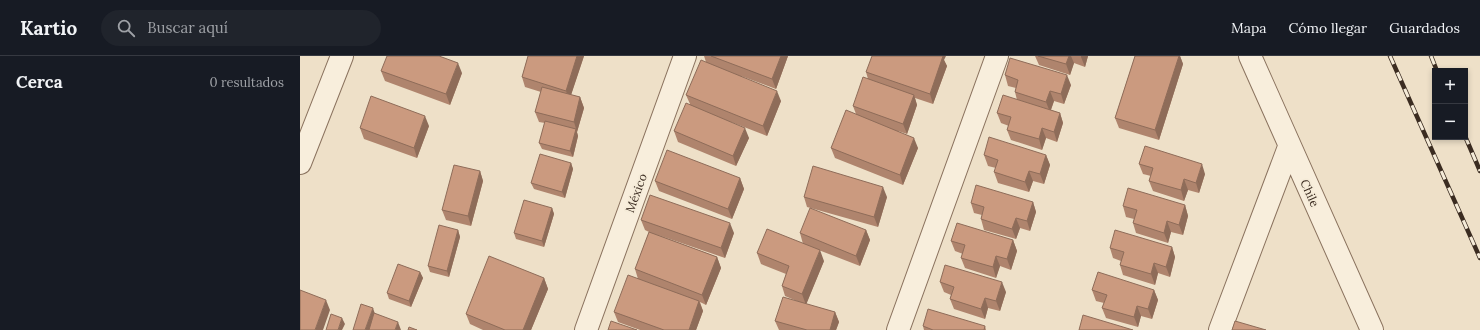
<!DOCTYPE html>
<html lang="es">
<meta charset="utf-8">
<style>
body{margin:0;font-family:Lora,serif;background:#20242c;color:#f1f3f6}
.controls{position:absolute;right:12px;top:12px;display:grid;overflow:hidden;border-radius:0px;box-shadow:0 2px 6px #0003}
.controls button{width:36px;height:36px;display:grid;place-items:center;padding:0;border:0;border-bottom:1px solid #363941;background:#171b24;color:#f1f3f6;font:20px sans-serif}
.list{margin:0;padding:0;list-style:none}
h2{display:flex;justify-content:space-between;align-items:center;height:52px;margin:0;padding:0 16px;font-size:17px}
h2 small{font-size:13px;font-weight:400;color:#9ea1a6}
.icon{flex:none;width:22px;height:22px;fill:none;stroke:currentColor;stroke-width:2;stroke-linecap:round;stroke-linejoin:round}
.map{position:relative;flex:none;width:1180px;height:274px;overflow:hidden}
header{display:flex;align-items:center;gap:24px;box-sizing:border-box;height:56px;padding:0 20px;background:#171b24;border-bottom:1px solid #363941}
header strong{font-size:19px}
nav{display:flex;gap:22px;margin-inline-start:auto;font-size:14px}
.search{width:280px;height:36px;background:#20242c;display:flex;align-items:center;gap:10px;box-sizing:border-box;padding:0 14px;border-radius:22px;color:#9ea1a6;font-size:15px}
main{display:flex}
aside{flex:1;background:#171b24}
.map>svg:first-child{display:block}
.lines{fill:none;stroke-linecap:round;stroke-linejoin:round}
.street-casing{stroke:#8a725e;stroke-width:24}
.street{stroke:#f8eedc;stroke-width:22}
.rail-casing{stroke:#3b2c21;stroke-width:4.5}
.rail{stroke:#f5ebd8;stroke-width:3;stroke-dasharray:9;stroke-linecap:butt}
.wall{fill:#af846d}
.shaded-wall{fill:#8e6c59}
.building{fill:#cb9a7f;stroke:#8e6c59}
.labels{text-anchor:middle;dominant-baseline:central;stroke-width:3.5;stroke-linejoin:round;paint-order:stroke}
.street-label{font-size:12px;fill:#3b2c21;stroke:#f5ebd8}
</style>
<header>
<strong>Kartio</strong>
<div class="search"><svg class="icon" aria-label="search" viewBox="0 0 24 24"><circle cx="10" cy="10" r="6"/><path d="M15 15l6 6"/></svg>Buscar aquí</div>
<nav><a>Mapa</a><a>Cómo llegar</a><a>Guardados</a></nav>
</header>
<main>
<aside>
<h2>Cerca<small>0 resultados</small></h2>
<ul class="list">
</ul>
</aside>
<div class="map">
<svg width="1180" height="274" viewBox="0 0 1180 274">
<rect width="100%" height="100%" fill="#eee0c8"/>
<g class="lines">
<g class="street-casing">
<path id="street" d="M 950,0 L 1072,274
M 0,107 L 42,0
M 286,274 L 385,0
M 598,274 L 697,0
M 920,274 L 989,91"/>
</g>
<use href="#street" class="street"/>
<g class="rail-casing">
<path id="rail" d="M 1090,0 L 1180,202
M 1131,0 L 1137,15
M 1165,80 L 1180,115"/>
</g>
<use href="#rail" class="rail"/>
</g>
<path class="wall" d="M 228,0 L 284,0 L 271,39 L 280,41 L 284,52 L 277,76 L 278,80 L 273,101 L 242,93 L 239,87 L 245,67 L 239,66 L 235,56 L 241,36 L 225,31 L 222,21 Z
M 404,0 L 488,0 L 476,33 L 441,20 L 481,45 L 467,80 L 431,66 L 449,82 L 436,110 L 378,86 L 374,75 L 390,48 L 386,39 L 406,6 Z
M 735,0 L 788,0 L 785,11 L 774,7 L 770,19 L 739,9 Z
M 835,0 L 880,0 L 883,8 L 859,84 L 819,72 L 815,62 Z
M 644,4 L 647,10 L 633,48 L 615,42 L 617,49 L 607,78 L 598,75 L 618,92 L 603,129 L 535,102 L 531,92 L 556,58 L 553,50 L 568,23 L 566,16 Z
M 81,15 L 162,17 L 150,49 L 85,25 Z
M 705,19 L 771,29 L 764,48 L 754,45 L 751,54 L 760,57 L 763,67 L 757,86 L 746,82 L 742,94 L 711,84 L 707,74 L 709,70 L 701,67 L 697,57 L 717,44 L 715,36 L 716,32 L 708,30 Z
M 129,70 L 117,102 L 64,83 L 60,72 Z
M 684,99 L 746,99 L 750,109 L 744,128 L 733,125 L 729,136 L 698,127 L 694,116 L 696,112 L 688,110 Z
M 271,107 L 273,113 L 265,142 L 234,133 L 231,127 Z
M 839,108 L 905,118 L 899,137 L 888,134 L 884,145 L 853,135 L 849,125 L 851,120 L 843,118 Z
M 180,115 L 183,125 L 171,170 L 146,164 L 142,154 Z
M 440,122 L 444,133 L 432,163 L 359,135 L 355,125 Z
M 504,141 L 587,141 L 578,171 L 507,151 Z
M 733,146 L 736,156 L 730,175 L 720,172 L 716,183 L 684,174 L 681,163 L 682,159 L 674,157 L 671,147 Z
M 885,149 L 888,160 L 883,179 L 871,176 L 868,187 L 836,177 L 833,167 L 834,163 L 826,161 L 823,150 Z
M 252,152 L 254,158 L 244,191 L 216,183 L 214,177 Z
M 341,164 L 434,177 L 425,202 L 355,178 L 417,201 L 421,212 L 406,249 L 400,246 L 403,255 L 396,274 L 340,274 L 318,266 L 314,256 L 351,228 L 338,223 L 335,213 L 349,176 L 345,174 Z
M 158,174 L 160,181 L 149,221 L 130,216 L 128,210 Z
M 566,174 L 570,184 L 560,210 L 503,188 L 500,177 Z
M 713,184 L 717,195 L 711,214 L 700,210 L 696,222 L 665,212 L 661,202 L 663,198 L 655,195 L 651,185 Z
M 872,191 L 875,201 L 870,221 L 858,217 L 855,229 L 823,219 L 820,209 L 821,205 L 813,202 L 810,192 Z
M 457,197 L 524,205 L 506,248 L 535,256 L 539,266 L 536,274 L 479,274 L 475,265 L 499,246 L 485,240 L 482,230 L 486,218 L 461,208 Z
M 120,216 L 123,222 L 111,251 L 89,243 L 87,237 Z
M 244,222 L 248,233 L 231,274 L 183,274 L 170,268 L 166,258 Z
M 640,226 L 706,236 L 700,255 L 688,252 L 685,263 L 654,253 L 650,243 L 651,239 L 644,236 Z
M 792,234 L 854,234 L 858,244 L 852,263 L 841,260 L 838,271 L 806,262 L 802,252 L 804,247 L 796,245 Z
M 623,270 L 685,270 L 686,274 L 624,274 Z"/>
<path class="shaded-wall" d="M 277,0 L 284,0 L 269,45 L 266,35 Z
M 481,0 L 488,0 L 476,33 L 472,23 Z
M 642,0 L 646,0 L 644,4 L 647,10 L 633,48 L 630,38 Z
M 769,0 L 771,0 L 774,7 L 770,19 L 766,8 Z
M 781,0 L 788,0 L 785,11 L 781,1 Z
M 879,0 L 880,0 L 883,8 L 859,84 L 855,74 Z
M 158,7 L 162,17 L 150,49 L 146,38 Z
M 767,19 L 771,29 L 764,48 L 761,38 Z
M 477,35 L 481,45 L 467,80 L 463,70 Z
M 750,35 L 754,45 L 750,56 L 746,46 Z
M 614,39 L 617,49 L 607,78 L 603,68 Z
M 280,41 L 284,52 L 277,76 L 274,66 Z
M 760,57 L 763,67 L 757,86 L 754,76 Z
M 125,60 L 129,70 L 117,102 L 114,92 Z
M 445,72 L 449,82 L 436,110 L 433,100 Z
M 742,72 L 746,82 L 742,94 L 739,83 Z
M 276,73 L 278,80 L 273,101 L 270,95 Z
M 614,82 L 618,92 L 603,129 L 600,119 Z
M 746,99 L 750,109 L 744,128 L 740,118 Z
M 271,107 L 273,113 L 265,142 L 262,136 Z
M 902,108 L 905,118 L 899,137 L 896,127 Z
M 180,115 L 183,125 L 171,170 L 168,160 Z
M 729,115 L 733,125 L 729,136 L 725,126 Z
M 440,122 L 444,133 L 432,163 L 428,153 Z
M 884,123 L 888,134 L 884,145 L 881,134 Z
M 583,131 L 587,141 L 578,171 L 574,161 Z
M 733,146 L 736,156 L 730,175 L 727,165 Z
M 885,149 L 888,160 L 883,179 L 879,169 Z
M 252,152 L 254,158 L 244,191 L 242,185 Z
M 716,162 L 720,172 L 716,183 L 712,173 Z
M 867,165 L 871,176 L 868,187 L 864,177 Z
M 430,167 L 434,177 L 425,202 L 421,192 Z
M 158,174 L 160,181 L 149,221 L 147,215 Z
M 566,174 L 570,184 L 560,210 L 556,200 Z
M 713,184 L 717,195 L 711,214 L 707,203 Z
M 872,191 L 875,201 L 870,221 L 866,211 Z
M 520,194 L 524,205 L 506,249 L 502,238 Z
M 696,200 L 700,210 L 696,222 L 693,211 Z
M 417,201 L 421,212 L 406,249 L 402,239 Z
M 854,207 L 858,217 L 855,229 L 851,218 Z
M 120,216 L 123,222 L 111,251 L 109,245 Z
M 244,222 L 248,233 L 231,274 L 223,274 Z
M 702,226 L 706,236 L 700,255 L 696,245 Z
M 854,234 L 858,244 L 852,263 L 848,253 Z
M 685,242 L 688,252 L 685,263 L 681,253 Z
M 26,244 L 30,254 L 23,274 L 15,274 Z
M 399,245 L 403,255 L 396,274 L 389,274 Z
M 837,250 L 841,260 L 838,271 L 834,261 Z
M 73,252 L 75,258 L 70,274 L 65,274 Z
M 535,256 L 539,266 L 536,274 L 530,274 Z
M 42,262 L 45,268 L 42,274 L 38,274 Z
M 98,266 L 101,274 L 95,274 Z"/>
<path class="building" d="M 87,0 L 139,0 L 158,7 L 146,38 L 81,15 Z
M 228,0 L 277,0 L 266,35 L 222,21 Z
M 411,0 L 481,0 L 472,23 Z
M 572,0 L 643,0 L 630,38 L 566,16 Z
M 738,0 L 769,0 L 766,8 Z
M 835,0 L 879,0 L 855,74 L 815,62 Z
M 710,2 L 767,19 L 761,38 L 750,35 L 746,46 L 715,36 L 718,24 L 705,19 Z
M 401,4 L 477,35 L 463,70 L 386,39 Z
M 563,21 L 614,39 L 603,68 L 553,50 Z
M 242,31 L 280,41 L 274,66 L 235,56 Z
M 703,39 L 760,57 L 754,76 L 742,72 L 739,83 L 707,74 L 711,61 L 697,57 Z
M 71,40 L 125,60 L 114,92 L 60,72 Z
M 386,47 L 445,72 L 433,100 L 374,75 Z
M 546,54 L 614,82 L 600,119 L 531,92 Z
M 245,65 L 276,73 L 270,95 L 239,87 Z
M 689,81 L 746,99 L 740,118 L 729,115 L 725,126 L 694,116 L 698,104 L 684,99 Z
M 845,90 L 902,108 L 896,127 L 884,123 L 881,134 L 849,125 L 853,112 L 839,108 Z
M 367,94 L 440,122 L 428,153 L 355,125 Z
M 240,98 L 271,107 L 262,136 L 231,127 Z
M 154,109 L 180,115 L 168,160 L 142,154 Z
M 513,110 L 583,131 L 574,161 L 504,141 Z
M 676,129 L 733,146 L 727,165 L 716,162 L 712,173 L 681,163 L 684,151 L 671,147 Z
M 828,132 L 885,149 L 879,169 L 867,165 L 864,177 L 833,167 L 837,154 L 823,150 Z
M 350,139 L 430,167 L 421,192 L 341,164 Z
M 224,144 L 252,152 L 242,185 L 214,177 Z
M 510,152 L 566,174 L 556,200 L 500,177 Z
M 657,167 L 713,184 L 707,203 L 696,200 L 693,211 L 661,202 L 665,189 L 651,185 Z
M 139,169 L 158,174 L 147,215 L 128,210 Z
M 467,173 L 520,194 L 502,238 L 482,230 L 489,210 L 457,197 Z
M 815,174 L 872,191 L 866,211 L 854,207 L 851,218 L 820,209 L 824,196 L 810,192 Z
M 349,176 L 417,201 L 402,239 L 335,213 Z
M 189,200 L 244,222 L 223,274 L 205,274 L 166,258 Z
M 98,208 L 120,216 L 109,245 L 87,237 Z
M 645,209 L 702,226 L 696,245 L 685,242 L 681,253 L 650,243 L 654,231 L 640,226 Z
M 798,216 L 854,234 L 848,253 L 837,250 L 834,261 L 802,252 L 807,239 L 792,234 Z
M 328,219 L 399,245 L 389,274 L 364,274 L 314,256 Z
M 0,234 L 26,244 L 15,274 L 0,274 Z
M 483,241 L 535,256 L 530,274 L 507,274 L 475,265 Z
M 61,248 L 73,252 L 65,274 L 53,274 Z
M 628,253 L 685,270 L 684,274 L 633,274 L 623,270 Z
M 74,257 L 98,266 L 95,274 L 69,274 Z
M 31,258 L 42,262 L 38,274 L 26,274 Z
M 783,259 L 833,274 L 779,274 Z
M 311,265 L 337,274 L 308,274 Z
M 935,265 L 966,274 L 932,274 Z
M 109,271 L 117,274 L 108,274 Z"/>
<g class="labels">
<g class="street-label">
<text transform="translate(336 137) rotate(-70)">México</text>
<text transform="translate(1010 137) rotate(66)">Chile</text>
</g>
</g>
</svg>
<div class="controls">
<button>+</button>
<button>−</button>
</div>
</div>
</main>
